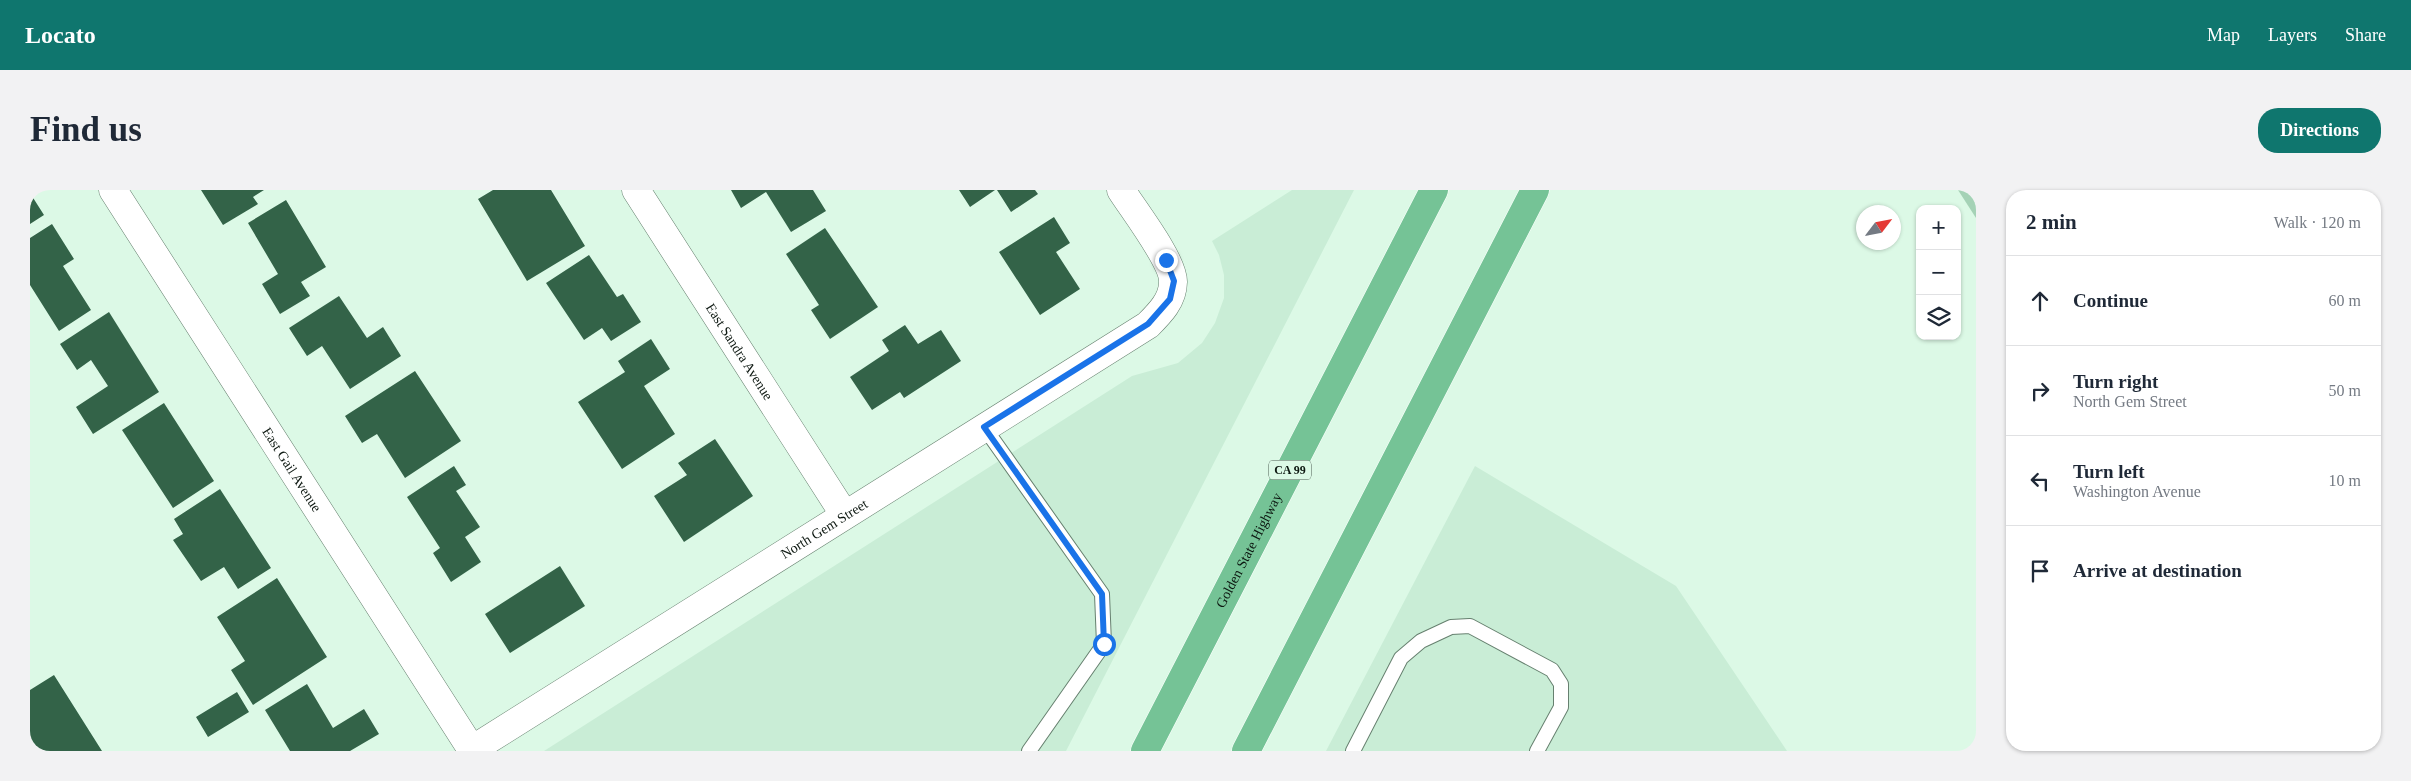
<!DOCTYPE html>
<meta charset="utf-8">
<style>
body{margin:0;font-family:"Times New Roman",serif;background:#f2f2f3;color:#1f2937}
.controls{position:absolute;right:15px;top:15px;display:grid;overflow:hidden;border-radius:10px;box-shadow:0 1px 4px #0004}
.controls button{width:45px;height:45px;display:grid;place-items:center;padding:0;border:0;border-bottom:1px solid #e0e1e3;background:#fff;color:#1f2937;font:25px sans-serif}
.compass{position:absolute;left:1826px;top:15px;width:45px;height:45px;border-radius:50%;background:#fff;box-shadow:0 1px 4px #0004;rotate:58deg}
.stop{position:absolute;width:15px;height:15px;margin:-11px;border:4px solid #1a73e8;border-radius:50%;background:#fff}
.stop.end{background:#1a73e8;border-color:#fff;box-shadow:0 1px 5px #0008}
.list{margin:0;padding:0;list-style:none}
h2{display:flex;justify-content:space-between;align-items:center;height:65px;margin:0;padding:0 20px;font-size:21px}
h2 small{font-size:16px;font-weight:400;color:#747a83}
.list li{display:grid;grid-template-columns:32px 1fr auto;gap:15px;align-items:center;box-sizing:border-box;height:90px;padding:0 20px;border-top:1px solid #e0e1e3}
.list b{display:block;font-size:19px;white-space:nowrap}
.list p{margin:0;font-size:16px;white-space:nowrap;color:#747a83}
.list em{font-size:16px;font-style:normal;color:#747a83}
.icon{flex:none;width:28px;height:28px;fill:none;stroke:currentColor;stroke-width:2;stroke-linecap:round;stroke-linejoin:round}
.map{position:relative;flex:none;width:1946px;height:561px;overflow:hidden;border-radius:20px}
header{display:flex;align-items:center;gap:30px;box-sizing:border-box;height:70px;padding:0 25px;background:#0f766e;color:#fff}
header strong{font-size:24px}
nav{display:flex;gap:28px;margin-inline-start:auto;font-size:18px}
.intro{display:flex;align-items:center;justify-content:space-between;box-sizing:border-box;height:120px;padding:0 30px}
h1{margin:0;font-size:35px}
.button{padding:12px 22px;border-radius:20px;background:#0f766e;color:#fff;font-size:18px;font-weight:700}
main{display:flex;gap:30px;padding:0 30px}
aside{flex:1;background:#fff;border-radius:20px;box-shadow:0 1px 4px #0004}
.map>svg:first-child{display:block}
.built{fill:#c9edd6}
.green{fill:#a5d2b6}
.building{fill:#336348}
.lines{fill:none;stroke-linecap:round;stroke-linejoin:round}
.service-casing{stroke:#66806f;stroke-width:16}
.minor-casing{stroke:#66806f;stroke-width:29}
.motorway-casing{stroke:#fff;stroke-width:29}
.service{stroke:#fff;stroke-width:14}
.minor{stroke:#fff;stroke-width:28}
.motorway{stroke:#75c396;stroke-width:28}
.route{stroke:#1a73e8;stroke-width:6}
.labels{text-anchor:middle;dominant-baseline:central;stroke-width:5;stroke-linejoin:round;paint-order:stroke}
.shield{fill:#dcf9e6;stroke:#4a5b50;stroke-width:1}
.shield-label{font-size:12px;font-weight:bold;fill:#0c1710}
.street-label{font-size:14px;fill:#0c1710;stroke:#dcf9e6}
</style>
<header>
<strong>Locato</strong>
<nav><a>Map</a><a>Layers</a><a>Share</a></nav>
</header>
<div class="intro"><h1>Find us</h1><a class="button">Directions</a></div>
<main>
<div class="map">
<svg width="1946" height="561" viewBox="0 0 1946 561">
<rect width="100%" height="100%" fill="#dcf9e6"/>
<path class="built" d="M 1262,0 L 1324,0 L 1036,561 L 514,561 L 1102,186 L 1148,173 L 1172,153 L 1185,133 L 1194,108 L 1194,85 L 1189,65 L 1182,51 Z
M 1445,276 L 1646,396 L 1757,561 L 1296,561 Z"/>
<path class="green" d="M 1928,0 L 1946,0 L 1946,28 Z"/>
<path class="building" d="M 171,0 L 234,0 L 223,7 L 228,14 L 193,35 Z
M 463,0 L 521,0 L 555,56 L 497,91 L 448,9 Z
M 701,0 L 783,0 L 796,21 L 761,42 L 736,2 L 711,18 Z
M 929,0 L 965,0 L 940,17 Z
M 967,0 L 1005,0 L 1008,4 L 981,22 Z
M 0,3 L 14,25 L 0,34 Z
M 256,10 L 296,77 L 271,92 L 280,106 L 250,124 L 232,94 L 248,84 L 218,33 Z
M 1024,27 L 1040,53 L 1026,62 L 1050,99 L 1010,125 L 969,62 Z
M 22,34 L 44,69 L 33,76 L 61,120 L 29,141 L 0,95 L 0,48 Z
M 795,38 L 848,117 L 800,149 L 781,120 L 789,115 L 756,64 Z
M 559,65 L 587,107 L 593,104 L 611,132 L 581,151 L 572,138 L 554,150 L 516,93 Z
M 309,106 L 337,148 L 353,137 L 371,166 L 320,199 L 292,156 L 277,166 L 259,138 Z
M 79,122 L 129,202 L 63,244 L 46,217 L 78,196 L 61,170 L 47,180 L 30,154 Z
M 875,135 L 888,154 L 911,140 L 931,171 L 874,208 L 870,202 L 842,220 L 820,187 L 859,161 L 852,150 Z
M 621,149 L 640,179 L 614,196 L 645,244 L 592,279 L 548,212 L 595,182 L 588,171 Z
M 385,181 L 431,251 L 375,288 L 347,244 L 332,253 L 315,226 Z
M 134,213 L 184,291 L 143,318 L 92,240 Z
M 685,249 L 723,306 L 654,352 L 624,306 L 657,285 L 648,273 Z
M 424,276 L 436,295 L 426,301 L 450,337 L 435,347 L 451,372 L 421,392 L 403,363 L 410,358 L 377,307 Z
M 190,299 L 241,378 L 208,399 L 194,377 L 171,391 L 143,350 L 153,344 L 144,329 Z
M 530,376 L 555,416 L 480,463 L 455,424 Z
M 247,388 L 297,467 L 223,515 L 201,480 L 215,471 L 187,427 Z
M 24,485 L 72,561 L 0,561 L 0,500 Z
M 277,494 L 303,538 L 334,519 L 349,544 L 320,561 L 260,561 L 235,520 Z
M 207,502 L 219,522 L 178,547 L 166,527 Z"/>
<g class="lines">
<g class="service-casing">
<path id="service" d="M 954,237 L 1072,404 L 1074,454 L 999,561
M 1323,561 L 1371,468 L 1391,451 L 1421,437 L 1440,436 L 1522,480 L 1531,494 L 1531,517 L 1507,561"/>
</g>
<g class="minor-casing">
<g id="minor">
<path id="s1" d="M 83,0 L 442,560"/>
<path id="s2" d="M 606,0 L 814,324"/>
<path id="s3" d="M 440,561 L 1118,135 C 1130,123 1143,110 1143,92 C 1144,72 1103,19 1091,0"/>
</g>
</g>
<g class="motorway-casing">
<g id="motorway">
<path id="s4" d="M 1115,561 L 1404,0"/>
<path d="M 1216,561 L 1505,0"/>
</g>
</g>
<use href="#service" class="service"/>
<use href="#minor" class="minor"/>
<use href="#motorway" class="motorway"/>
</g>
<g class="lines">
<path class="route" d="M 1074,454 L 1072,404 L 954,237 L 1118,134 L 1140,109 L 1144,91 L 1136,70"/>
</g>
<g class="labels">
<rect class="shield" x="1239" y="270.5" width="42" height="19" rx="4"/>
<g class="shield-label">
<text x="1260" y="280">CA 99</text>
</g>
<g class="street-label">
<text stroke="none"><textPath href="#s2" startOffset="192">East Sandra Avenue</textPath></text>
<text stroke="none"><textPath href="#s1" startOffset="332">East Gail Avenue</textPath></text>
<text stroke="none"><textPath href="#s3" startOffset="418">North Gem Street</textPath></text>
<text stroke="none"><textPath href="#s4" startOffset="226">Golden State Highway</textPath></text>
</g>
</g>
</svg>
<div class="controls">
<button>+</button>
<button>−</button>
<button><svg class="icon" aria-label="layers" viewBox="0 0 24 24"><path d="M12 4l9 5-9 5-9-5zM3 14l9 5 9-5"/></svg></button>
</div>
<svg class="compass" viewBox="-18 -18 36 36"><path d="M0-13l5 13h-10z" fill="#e53935"/><path d="M0 13l5-13h-10z" fill="#747a83"/></svg>
<div class="stop" style="left:1074px;top:454px"></div>
<div class="stop end" style="left:1136px;top:70px"></div>
</div>
<aside>
<h2>2 min<small>Walk · 120 m</small></h2>
<ul class="list">
<li><svg class="icon" aria-label="ahead" viewBox="0 0 24 24"><path d="M12 20V5M6 11l6-6 6 6"/></svg><div><b>Continue</b></div><em>60 m</em></li>
<li><svg class="icon" aria-label="right" viewBox="0 0 24 24"><path d="M7 20v-9h11M14 6l5 5-5 5"/></svg><div><b>Turn right</b><p>North Gem Street</p></div><em>50 m</em></li>
<li><svg class="icon" aria-label="left" viewBox="0 0 24 24"><path d="M17 20v-9H6M10 6l-5 5 5 5"/></svg><div><b>Turn left</b><p>Washington Avenue</p></div><em>10 m</em></li>
<li><svg class="icon" aria-label="arrive" viewBox="0 0 24 24"><path d="M6 21V4h12l-3 4 3 4H6"/></svg><div><b>Arrive at destination</b></div></li>
</ul>
</aside>
</main>
